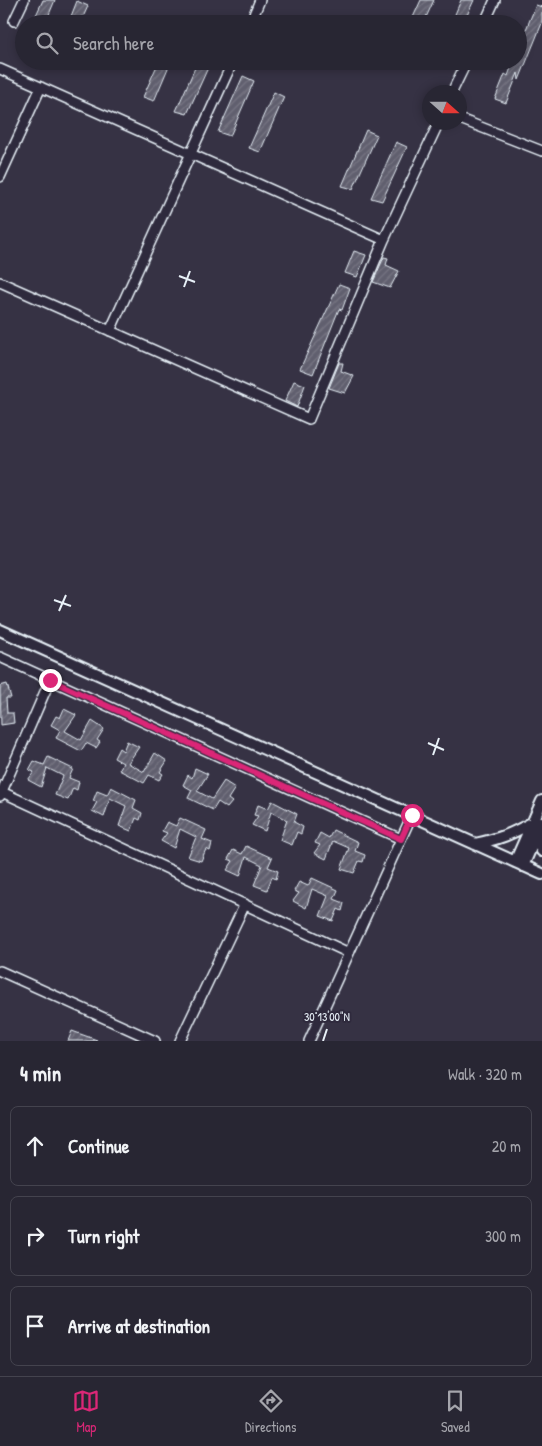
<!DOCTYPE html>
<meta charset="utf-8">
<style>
body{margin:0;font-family:"Patrick Hand",sans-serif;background:#302e3b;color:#f1f3f6}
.compass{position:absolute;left:422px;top:85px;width:45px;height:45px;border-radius:50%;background:#282633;box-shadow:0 2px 8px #0003;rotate:111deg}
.stop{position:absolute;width:15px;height:15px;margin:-11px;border:4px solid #db2777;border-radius:50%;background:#fff}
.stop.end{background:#db2777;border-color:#fff;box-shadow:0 1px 5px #0008}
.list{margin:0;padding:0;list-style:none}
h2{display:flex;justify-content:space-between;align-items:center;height:65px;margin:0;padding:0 20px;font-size:21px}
h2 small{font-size:16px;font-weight:400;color:#a5a5ac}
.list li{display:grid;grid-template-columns:32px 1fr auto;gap:15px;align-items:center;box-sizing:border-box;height:80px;margin:0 10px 10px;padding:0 10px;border:1px solid #44434e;border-radius:8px}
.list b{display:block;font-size:19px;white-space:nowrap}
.list em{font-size:16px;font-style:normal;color:#a5a5ac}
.icon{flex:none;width:28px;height:28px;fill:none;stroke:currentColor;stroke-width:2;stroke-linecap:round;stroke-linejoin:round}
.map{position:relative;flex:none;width:542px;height:1041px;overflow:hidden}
.search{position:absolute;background:#282633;box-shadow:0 2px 8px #0003;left:15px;right:15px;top:15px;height:55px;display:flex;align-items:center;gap:12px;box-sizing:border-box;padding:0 18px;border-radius:28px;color:#a5a5ac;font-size:19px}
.sheet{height:335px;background:#282633}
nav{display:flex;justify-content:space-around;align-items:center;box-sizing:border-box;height:70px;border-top:1px solid #44434e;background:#282633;font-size:14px;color:#a5a5ac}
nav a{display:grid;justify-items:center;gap:2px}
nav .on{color:#db2777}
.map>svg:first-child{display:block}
.building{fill:url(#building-hatch);stroke:#e8f1f8}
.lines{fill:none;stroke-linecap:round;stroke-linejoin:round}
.minor-casing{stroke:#e8f1f8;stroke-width:12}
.tertiary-casing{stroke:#e8f1f8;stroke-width:14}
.minor{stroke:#2f2a3d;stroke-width:9}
.tertiary{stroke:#2f2a3d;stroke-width:10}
.route{stroke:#db2777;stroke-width:6}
.ticks{fill:none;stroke:#e8f1f8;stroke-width:2}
.ticks-label{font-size:12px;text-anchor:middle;fill:#e8f1f8;stroke:#2f2a3d;stroke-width:4;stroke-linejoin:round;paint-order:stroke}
</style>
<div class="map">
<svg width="542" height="1041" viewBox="0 0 542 1041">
<defs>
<pattern id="building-hatch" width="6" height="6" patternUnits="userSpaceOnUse" patternTransform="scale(1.25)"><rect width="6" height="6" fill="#605e6e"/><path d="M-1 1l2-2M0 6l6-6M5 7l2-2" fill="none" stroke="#777683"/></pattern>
</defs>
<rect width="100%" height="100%" fill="#363244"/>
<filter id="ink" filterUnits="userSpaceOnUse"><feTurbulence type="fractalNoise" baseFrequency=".02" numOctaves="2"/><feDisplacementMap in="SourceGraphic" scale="10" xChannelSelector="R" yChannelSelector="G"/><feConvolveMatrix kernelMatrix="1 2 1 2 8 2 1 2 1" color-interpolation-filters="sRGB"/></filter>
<g filter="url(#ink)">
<path class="building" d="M 43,0 L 55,0 L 45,24 L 32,24 Z
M 421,0 L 434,0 L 423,24 L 410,24 Z
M 461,0 L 474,0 L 463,24 L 451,24 Z
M 77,1 L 88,6 L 80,24 L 68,24 Z
M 536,5 L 542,7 L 542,23 L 519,80 L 518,73 L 506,103 L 495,99 L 505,74 L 508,76 L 512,65 L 503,61 L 518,61 L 518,49 Z
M 159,61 L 171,61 L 154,101 L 143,97 Z
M 198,61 L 211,61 L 187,114 L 176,111 Z
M 243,76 L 254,81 L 230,136 L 218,132 Z
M 274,92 L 284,97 L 260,152 L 249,148 Z
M 366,130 L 377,135 L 353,189 L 342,186 Z
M 396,142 L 407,147 L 382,201 L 371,198 Z
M 354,251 L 366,255 L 357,277 L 345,273 Z
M 384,257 L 388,258 L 386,265 L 399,271 L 390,288 L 373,282 Z
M 339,284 L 350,288 L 342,310 L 339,309 L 313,374 L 300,369 Z
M 339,363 L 343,363 L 341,371 L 354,376 L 345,393 L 329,388 Z
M 294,381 L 305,385 L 297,407 L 285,401 Z
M 7,684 L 11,698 L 6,698 L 7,713 L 13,713 L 14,723 L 1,725 L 0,686 Z
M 64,709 L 76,715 L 65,731 L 81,740 L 92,721 L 104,729 L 97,740 L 100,742 L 96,748 L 86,743 L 81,751 L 56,738 L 60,730 L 51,725 L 56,716 L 60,718 Z
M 127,741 L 139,747 L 128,763 L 144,772 L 155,753 L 167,761 L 160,772 L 163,774 L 159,780 L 149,775 L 144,783 L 119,770 L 123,763 L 114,758 L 119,748 L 123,751 Z
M 48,757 L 73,769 L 69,778 L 79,782 L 77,790 L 73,788 L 68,800 L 55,795 L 63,776 L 47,768 L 41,787 L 28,780 L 34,772 L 29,770 L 34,761 L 44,765 Z
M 195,768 L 208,774 L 197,791 L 212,799 L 224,781 L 235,788 L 228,799 L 232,802 L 227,808 L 218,802 L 213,810 L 188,798 L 192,790 L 183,785 L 188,775 L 192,778 Z
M 111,787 L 136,800 L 133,808 L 142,813 L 140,820 L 136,818 L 131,831 L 119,826 L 126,806 L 110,798 L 104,817 L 92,811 L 97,802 L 93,801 L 97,791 L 107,795 Z
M 272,801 L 297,814 L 294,822 L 303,827 L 301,834 L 297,832 L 292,845 L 280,840 L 287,820 L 271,812 L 265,831 L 252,825 L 258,816 L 254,815 L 258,805 L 268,809 Z
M 180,818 L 206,830 L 202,839 L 212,843 L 210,851 L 206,849 L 201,861 L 188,857 L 196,837 L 180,829 L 174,848 L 161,841 L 167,833 L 162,831 L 167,822 L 176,826 Z
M 333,830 L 358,842 L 355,851 L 365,855 L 363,862 L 359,861 L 354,873 L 341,869 L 349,848 L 333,841 L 326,859 L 314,853 L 320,845 L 315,843 L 320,833 L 329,838 Z
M 246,846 L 272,858 L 268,867 L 278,871 L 276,879 L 272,877 L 267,890 L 254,885 L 262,865 L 246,857 L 240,876 L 227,870 L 233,861 L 228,859 L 233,850 L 242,854 Z
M 312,878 L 338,890 L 334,899 L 344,903 L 342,911 L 338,909 L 333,921 L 320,916 L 328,896 L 312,889 L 306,908 L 293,901 L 299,893 L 294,891 L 299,882 L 308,886 Z
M 72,1031 L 97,1040 L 96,1041 L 68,1041 Z"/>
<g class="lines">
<g class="minor-casing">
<path id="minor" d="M 14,21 L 24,0
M 250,24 L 260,0
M 484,24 L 495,0
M 0,69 L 384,240
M 452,92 L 467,61
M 460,119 L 542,151
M 0,177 L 41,87
M 0,282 L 309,419 L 384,240 L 439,122
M 110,331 L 233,61
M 0,657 L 401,839
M 2,792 L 349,953
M 0,796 L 50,680
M 0,971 L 155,1041
M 180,1041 L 245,904
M 309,1041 L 412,815"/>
</g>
<g class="tertiary-casing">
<path id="tertiary" d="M 0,630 L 542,874
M 539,833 L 540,847 L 542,851
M 475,844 C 499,839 512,834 533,822
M 515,862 L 542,801
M 523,866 L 542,822"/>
</g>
<use href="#minor" class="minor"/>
<use href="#tertiary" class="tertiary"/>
</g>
</g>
<g class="lines" filter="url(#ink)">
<path class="route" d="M 50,680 L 401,839 L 412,815"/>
</g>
<path class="ticks" d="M 179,276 L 195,282M 184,287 L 190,271M 54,600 L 71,606M 59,611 L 66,595M 428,743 L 444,750M 433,755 L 439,738M 323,1041 L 327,1029"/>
<g class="ticks-label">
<text x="327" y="1021">30°13'00"N</text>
</g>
</svg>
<svg class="compass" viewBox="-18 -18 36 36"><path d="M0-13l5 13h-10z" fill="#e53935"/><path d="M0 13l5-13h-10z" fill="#a5a5ac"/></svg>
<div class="stop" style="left:412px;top:815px"></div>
<div class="stop end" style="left:50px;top:680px"></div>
<div class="search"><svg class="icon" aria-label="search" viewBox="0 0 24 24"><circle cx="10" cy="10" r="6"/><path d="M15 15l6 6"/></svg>Search here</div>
</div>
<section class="sheet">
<h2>4 min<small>Walk · 320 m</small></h2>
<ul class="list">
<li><svg class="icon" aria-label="ahead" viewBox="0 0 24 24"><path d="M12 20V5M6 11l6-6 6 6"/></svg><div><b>Continue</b></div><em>20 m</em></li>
<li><svg class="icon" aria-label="right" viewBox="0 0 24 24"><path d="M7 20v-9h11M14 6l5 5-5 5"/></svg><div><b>Turn right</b></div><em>300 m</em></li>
<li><svg class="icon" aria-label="arrive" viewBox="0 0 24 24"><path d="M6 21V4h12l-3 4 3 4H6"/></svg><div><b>Arrive at destination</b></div></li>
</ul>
</section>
<nav>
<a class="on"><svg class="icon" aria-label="map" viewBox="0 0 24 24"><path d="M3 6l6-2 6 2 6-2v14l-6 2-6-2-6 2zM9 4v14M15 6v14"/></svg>Map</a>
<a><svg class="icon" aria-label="directions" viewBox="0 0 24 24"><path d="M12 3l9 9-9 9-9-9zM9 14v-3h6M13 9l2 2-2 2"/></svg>Directions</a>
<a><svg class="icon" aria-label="saved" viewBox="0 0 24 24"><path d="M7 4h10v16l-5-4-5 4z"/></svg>Saved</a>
</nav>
